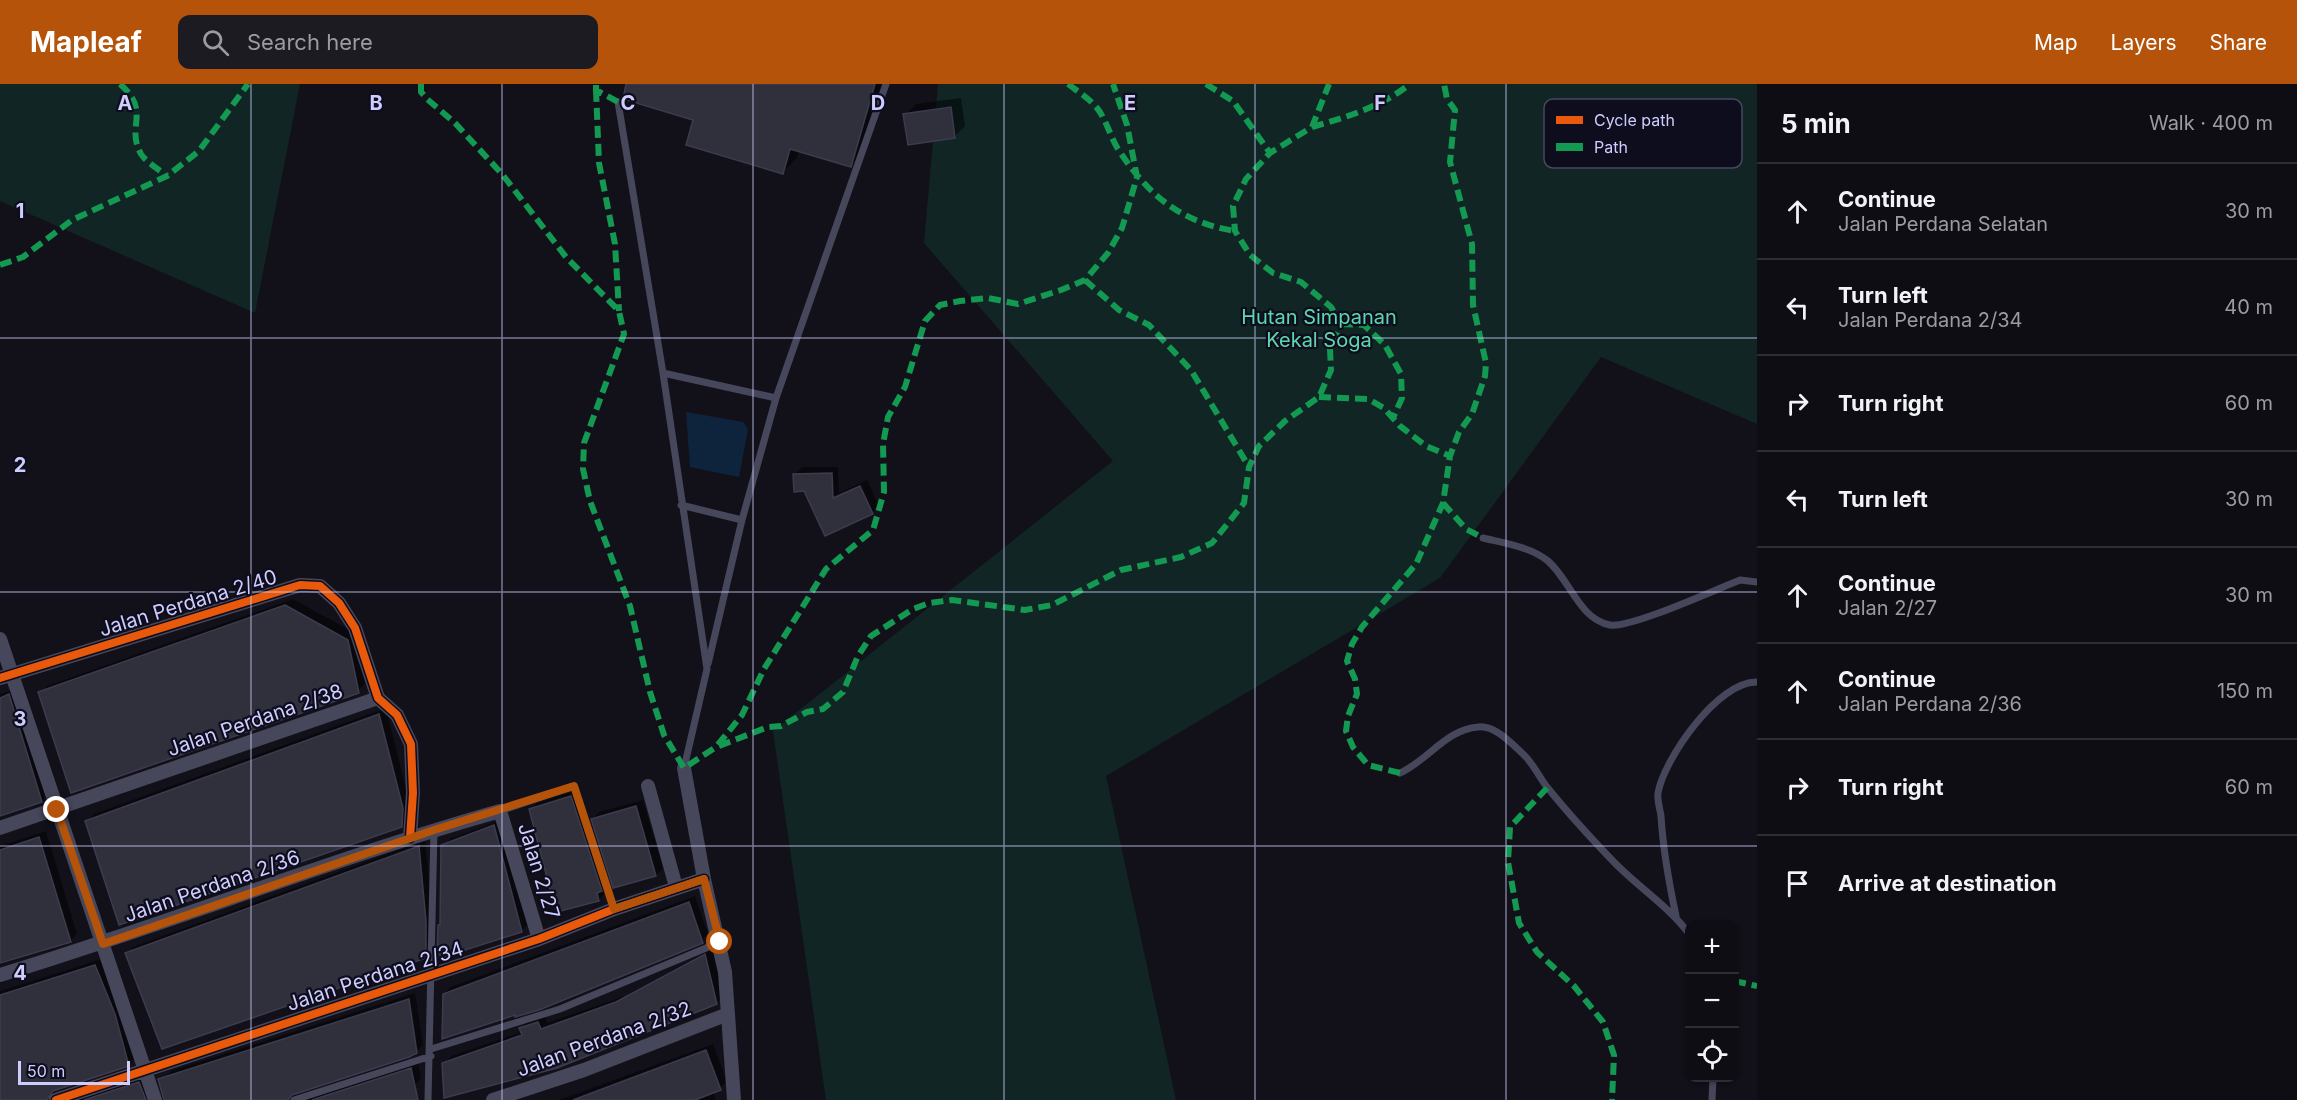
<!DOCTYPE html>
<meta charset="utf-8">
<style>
body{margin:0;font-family:Inter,sans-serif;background:#1c1b22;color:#f1f3f6}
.controls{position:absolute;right:18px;bottom:18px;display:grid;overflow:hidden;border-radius:12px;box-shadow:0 2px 4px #0004}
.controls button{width:54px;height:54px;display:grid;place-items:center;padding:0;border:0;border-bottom:2px solid #2e2d34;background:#0e0d14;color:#f1f3f6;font:30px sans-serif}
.scale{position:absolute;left:18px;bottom:15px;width:112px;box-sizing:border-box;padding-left:6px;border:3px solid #cecdfd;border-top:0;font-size:16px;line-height:21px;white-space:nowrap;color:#cecdfd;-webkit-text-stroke:4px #0e0d1e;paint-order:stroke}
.stop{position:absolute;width:18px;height:18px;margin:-14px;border:4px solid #b45309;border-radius:50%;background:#fff}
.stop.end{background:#b45309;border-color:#fff;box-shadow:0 2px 6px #0008}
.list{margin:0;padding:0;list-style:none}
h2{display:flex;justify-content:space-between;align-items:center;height:78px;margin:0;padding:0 24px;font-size:26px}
h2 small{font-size:20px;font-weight:400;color:#9b9ca0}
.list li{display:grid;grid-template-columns:39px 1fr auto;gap:18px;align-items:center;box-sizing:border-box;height:96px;padding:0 24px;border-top:2px solid #2e2d34}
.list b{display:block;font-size:22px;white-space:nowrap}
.list p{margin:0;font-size:20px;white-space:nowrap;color:#9b9ca0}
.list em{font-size:20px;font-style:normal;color:#9b9ca0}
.icon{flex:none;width:33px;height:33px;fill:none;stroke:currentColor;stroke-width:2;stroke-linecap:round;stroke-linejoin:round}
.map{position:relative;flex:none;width:1757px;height:1016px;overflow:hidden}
header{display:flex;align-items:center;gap:36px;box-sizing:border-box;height:84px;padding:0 30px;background:#b45309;color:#fff}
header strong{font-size:28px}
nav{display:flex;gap:33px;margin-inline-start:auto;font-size:21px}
.search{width:420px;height:54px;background:#1c1b22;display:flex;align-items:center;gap:15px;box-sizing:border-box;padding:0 21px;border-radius:12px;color:#9b9ca0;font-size:22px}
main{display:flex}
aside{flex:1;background:#0e0d14}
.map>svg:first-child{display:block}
.green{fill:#102524}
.water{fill:#0e243d}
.shadow{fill:#0007}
.building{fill:#302f3c;stroke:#3d3b4e;stroke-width:1.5}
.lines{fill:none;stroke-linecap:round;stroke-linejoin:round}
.lane{stroke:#46475b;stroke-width:7}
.street{stroke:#46475b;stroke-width:14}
.quiet{stroke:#139951;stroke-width:6;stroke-dasharray:12 6;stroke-linecap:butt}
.cycleway-casing{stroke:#0e0d1e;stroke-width:11}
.cycleway{stroke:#e8590c;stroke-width:8}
.route{stroke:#b45309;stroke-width:8}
.grid{fill:none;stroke:#cecdfd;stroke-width:1.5;stroke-opacity:0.55}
.labels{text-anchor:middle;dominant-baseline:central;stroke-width:4.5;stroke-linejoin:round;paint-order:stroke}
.park-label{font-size:20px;fill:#5dd8ae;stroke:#0e0d1e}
.street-label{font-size:20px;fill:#cecdfd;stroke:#0e0d1e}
.key{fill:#0e0d1e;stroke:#484761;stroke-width:1.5}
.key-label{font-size:16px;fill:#cecdfd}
.grid-label{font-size:20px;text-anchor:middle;font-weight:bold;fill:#cecdfd;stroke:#0e0d1e;stroke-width:4.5;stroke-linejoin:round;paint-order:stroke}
</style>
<header>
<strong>Mapleaf</strong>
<div class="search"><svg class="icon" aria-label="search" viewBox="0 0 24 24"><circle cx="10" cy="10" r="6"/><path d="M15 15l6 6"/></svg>Search here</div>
<nav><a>Map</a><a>Layers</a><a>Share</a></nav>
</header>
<main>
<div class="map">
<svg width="1757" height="1016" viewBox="0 0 1757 1016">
<rect width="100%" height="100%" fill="#12111a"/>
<path class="green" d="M 0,0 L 300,0 L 255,229 L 0,117 Z
M 938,0 L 1757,0 L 1757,340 L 1601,273 L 1440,494 L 1106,692 L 1176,1016 L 826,1016 L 773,647 L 1113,377 L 924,159 Z"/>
<path class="water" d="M 686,328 L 743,338 L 748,345 L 739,393 L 690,383 Z"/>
<path class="shadow" d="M 628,0 L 884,0 L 864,67 L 850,82 L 799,66 L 797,74 L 783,88 L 695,35 Z
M 961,14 L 965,42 L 954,53 L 905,31 L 916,20 Z
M 802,383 L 838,383 L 839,409 L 867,396 L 879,422 L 872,429 L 805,406 L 795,390 Z
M 293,515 L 355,549 L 365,600 L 358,607 L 40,609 L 47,602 Z
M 16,605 L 49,710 L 42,717 L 0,731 L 0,610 Z
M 386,624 L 409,717 L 408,734 L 401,741 L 87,737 L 94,730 Z
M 578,706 L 605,809 L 599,816 L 530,726 L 537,719 Z
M 643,716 L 663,784 L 656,791 L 592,735 L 599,728 Z
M 501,736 L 528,840 L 521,847 L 439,842 L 442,839 L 443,762 L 450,755 Z
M 46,747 L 77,850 L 70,857 L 0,878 L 0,762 Z
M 425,756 L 433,829 L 432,865 L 425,872 L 127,869 L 133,863 Z
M 695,812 L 708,850 L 701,857 L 444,910 L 451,903 Z
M 712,865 L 723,912 L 716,919 L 444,979 L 451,972 L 522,948 L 521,944 L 528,937 L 545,932 L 547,939 L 625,912 Z
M 102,875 L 135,974 L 128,981 L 54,1006 L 54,1012 L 58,1016 L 0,1016 L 0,907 Z
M 415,909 L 423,961 L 416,968 L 294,1010 L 303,1015 L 418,978 L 421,994 L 415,1001 L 412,1016 L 172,1016 L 164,994 L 171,987 Z
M 713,960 L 727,998 L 714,1008 L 716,1016 L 559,1016 Z
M 146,992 L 157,1016 L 74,1016 Z"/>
<path class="building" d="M 626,0 L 875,0 L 851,83 L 790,65 L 783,90 L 686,61 L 693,36 L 623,15 Z
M 951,23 L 955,54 L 908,61 L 903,30 Z
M 832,389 L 833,414 L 860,402 L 873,430 L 825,452 L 804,407 L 794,408 L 793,390 Z
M 285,521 L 348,556 L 359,609 L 71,709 L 38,608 Z
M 9,610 L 42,718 L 0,732 L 0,614 Z
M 379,630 L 403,724 L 402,743 L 119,841 L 85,737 Z
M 571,712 L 602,807 L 597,809 L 599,817 L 556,828 L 529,725 Z
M 636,722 L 656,792 L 613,804 L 591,735 Z
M 494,741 L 522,848 L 440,874 L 440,869 L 437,870 L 438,841 L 440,841 L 441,761 Z
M 39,753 L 71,858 L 0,879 L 0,766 Z
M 419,762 L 426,837 L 426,874 L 162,965 L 125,869 Z
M 689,818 L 703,859 L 539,926 L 515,933 L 515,931 L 442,955 L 443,910 Z
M 705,870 L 717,920 L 557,984 L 444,1014 L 442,979 L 522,951 L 519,944 L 538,938 L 541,945 L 616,918 Z
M 95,881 L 115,930 L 129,982 L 53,1007 L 47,1016 L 0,1016 L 0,911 Z
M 409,915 L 417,969 L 409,973 L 292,1011 L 288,1016 L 164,1016 L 158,995 Z
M 706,966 L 721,1006 L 695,1016 L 573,1016 Z
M 411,984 L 418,1016 L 312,1016 Z
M 139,998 L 146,1016 L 84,1016 Z"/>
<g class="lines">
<path class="lane" d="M 618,18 L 663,289 L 707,585 L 684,684
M 663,289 L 776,314
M 681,421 L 742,436
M 1483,454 C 1504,459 1531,463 1548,477 C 1570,496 1579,535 1610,541 C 1629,545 1717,505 1740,496 L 1757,498
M 708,580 L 742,436 L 776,314 L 886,0
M 1400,689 C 1427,677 1447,645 1478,643 C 1495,641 1511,659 1523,670 C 1533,679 1539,693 1547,703 C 1567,728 1589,752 1611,775 C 1636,802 1668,821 1690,851
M 500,727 L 574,702 L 614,825
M 1676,832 C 1669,799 1663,766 1661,732 C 1660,725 1657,716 1658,709 C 1664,675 1718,597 1757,598
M 431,965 L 560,925 L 718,859
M 294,1016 L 431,972
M 428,1016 L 434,746
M 1712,1016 L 1713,994"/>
<path class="street" d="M 0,555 L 155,1016
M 0,594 L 300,501 L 320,502 L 339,519 L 355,544 L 378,614 L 397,631 L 411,660 L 413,709 L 410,754
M 684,684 L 704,795 L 725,888 L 734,1016
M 648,702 L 676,803
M 0,744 L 378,614
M 0,891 C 168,840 331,775 500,727 L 539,855
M 56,1016 L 539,855 L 614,825 L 704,795
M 493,1016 L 584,986 L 728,930"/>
<path class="quiet" d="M 120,0 C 152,28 125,42 141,70 C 146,78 160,86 167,92
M 421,0 L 421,8 L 427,15 L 455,39 L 502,90 L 566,173 L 619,227 L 624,250 L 584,359 L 583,385 L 590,417 L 630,522 L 650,608 L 664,651 L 684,684 L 716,663 L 742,631 L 764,585 L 826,485 L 873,446 L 884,408 L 883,360 L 888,333 L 905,303 L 925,237 L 940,221 L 960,217 L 988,214 L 1018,220 L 1061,206 L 1085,196 L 1108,169 L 1122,144 L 1137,93 L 1127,41 L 1113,0
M 1068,0 C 1077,7 1090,15 1097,24 C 1106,35 1110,52 1118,65 C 1148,111 1180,138 1235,147
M 1206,0 L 1233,17 L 1270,69
M 596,1 L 596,6 L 618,18
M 596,6 L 599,79 L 615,160 L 619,227
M 1312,43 C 1347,33 1381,23 1410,0
M 0,181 L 23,173 L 72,136 L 167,92 L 199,67 L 248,0
M 1085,196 L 1119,226 L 1149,241 L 1191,286 L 1249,383
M 1341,240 L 1364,241 L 1385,261 L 1401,290 L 1402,314 L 1393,334
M 1319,313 L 1368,315 L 1384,324 L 1400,342 L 1426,362 L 1450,372
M 1443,419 L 1466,445 L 1483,454
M 719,662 L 768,643 L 781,642 L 807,628 L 823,625 L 843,608 L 858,572 L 871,552 L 913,525 L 929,519 L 952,516 L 1025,526 L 1052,521 L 1121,486 L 1181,473 L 1212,459 L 1244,419 L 1249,383 L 1259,362 L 1285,337 L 1319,313 L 1331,286 L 1330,265 L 1341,240 L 1331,223 L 1301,198 L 1273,189 L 1250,171 L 1235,147 L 1233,122 L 1246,95 L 1270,69 L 1312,43 L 1329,0
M 1400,689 L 1368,681 L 1353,663 L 1346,647 L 1348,632 L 1357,610 L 1355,595 L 1347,577 L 1352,560 L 1362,543 L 1416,480 L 1443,419 L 1450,372 L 1459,348 L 1472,330 L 1485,292 L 1486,279 L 1473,221 L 1472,160 L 1450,78 L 1455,26 L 1447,15 L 1444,0
M 1547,704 L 1510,743 L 1508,778 L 1519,839 L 1537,868 L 1574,902 L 1603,938 L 1614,971 L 1612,1016
M 1734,897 L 1757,902"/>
<g class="cycleway-casing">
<path id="cycleway" d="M 0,594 L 300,501 L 320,502 L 339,519 L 355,544 L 378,614 L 397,631 L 411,660 L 413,709 L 410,754
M 56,1016 L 539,855 L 614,825 L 704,795"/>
</g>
<use href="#cycleway" class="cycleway"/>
</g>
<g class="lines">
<path class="route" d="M 57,726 L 103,860 L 434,746 L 574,702 L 614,825 L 704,795 L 720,858"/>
</g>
<path class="grid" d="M 251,0 L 251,1016M 502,0 L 502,1016M 753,0 L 753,1016M 1004,0 L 1004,1016M 1255,0 L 1255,1016M 1506,0 L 1506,1016M 0,254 L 1757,254M 0,508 L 1757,508M 0,762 L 1757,762"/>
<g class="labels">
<g class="park-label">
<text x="1319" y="233">Hutan Simpanan<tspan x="1319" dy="23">Kekal Soga</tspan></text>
</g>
<g class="street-label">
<text transform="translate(188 519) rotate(-17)">Jalan Perdana 2/40</text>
<text transform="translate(255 636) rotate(-19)">Jalan Perdana 2/38</text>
<text transform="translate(539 787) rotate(73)">Jalan 2/27</text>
<text transform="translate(212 802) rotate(-19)">Jalan Perdana 2/36</text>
<text transform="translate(375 892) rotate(-18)">Jalan Perdana 2/34</text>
<text transform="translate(604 955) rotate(-20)">Jalan Perdana 2/32</text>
</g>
</g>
<rect x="1544" y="15" width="198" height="69" rx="9" class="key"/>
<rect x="1556" y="32" width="27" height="8" fill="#e8590c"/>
<rect x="1556" y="59" width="27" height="8" fill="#139951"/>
<g class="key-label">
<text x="1594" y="42">Cycle path</text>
<text x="1594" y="69">Path</text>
</g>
<g class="grid-label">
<text x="125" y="26">A</text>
<text x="376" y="26">B</text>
<text x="628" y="26">C</text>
<text x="878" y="26">D</text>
<text x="1130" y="26">E</text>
<text x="1380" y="26">F</text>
<text x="20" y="134">1</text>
<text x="20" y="388">2</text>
<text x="20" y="642">3</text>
<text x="20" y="896">4</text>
</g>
</svg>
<div class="controls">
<button>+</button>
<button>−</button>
<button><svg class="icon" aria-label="locate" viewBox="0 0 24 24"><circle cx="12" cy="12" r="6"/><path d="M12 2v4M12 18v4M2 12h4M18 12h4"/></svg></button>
</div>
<div class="scale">50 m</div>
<div class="stop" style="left:720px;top:858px"></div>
<div class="stop end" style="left:57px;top:726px"></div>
</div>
<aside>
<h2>5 min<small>Walk · 400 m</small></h2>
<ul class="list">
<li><svg class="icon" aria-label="ahead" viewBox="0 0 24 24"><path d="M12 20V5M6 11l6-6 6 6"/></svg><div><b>Continue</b><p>Jalan Perdana Selatan</p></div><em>30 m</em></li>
<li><svg class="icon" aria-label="left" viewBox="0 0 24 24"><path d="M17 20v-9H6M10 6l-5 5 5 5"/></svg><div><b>Turn left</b><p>Jalan Perdana 2/34</p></div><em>40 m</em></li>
<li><svg class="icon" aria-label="right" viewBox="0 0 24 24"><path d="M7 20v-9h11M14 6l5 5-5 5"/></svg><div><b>Turn right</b></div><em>60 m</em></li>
<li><svg class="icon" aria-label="left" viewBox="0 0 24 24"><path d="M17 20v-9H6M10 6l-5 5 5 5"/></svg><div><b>Turn left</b></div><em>30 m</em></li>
<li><svg class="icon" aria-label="ahead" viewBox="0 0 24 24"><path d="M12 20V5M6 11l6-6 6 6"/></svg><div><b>Continue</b><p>Jalan 2/27</p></div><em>30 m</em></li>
<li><svg class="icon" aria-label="ahead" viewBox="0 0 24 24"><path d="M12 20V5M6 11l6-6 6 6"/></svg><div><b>Continue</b><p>Jalan Perdana 2/36</p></div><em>150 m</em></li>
<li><svg class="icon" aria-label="right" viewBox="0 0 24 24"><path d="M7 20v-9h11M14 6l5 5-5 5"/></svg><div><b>Turn right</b></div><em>60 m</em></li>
<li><svg class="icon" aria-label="arrive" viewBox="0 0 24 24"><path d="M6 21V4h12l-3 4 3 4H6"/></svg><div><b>Arrive at destination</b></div></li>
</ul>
</aside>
</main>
